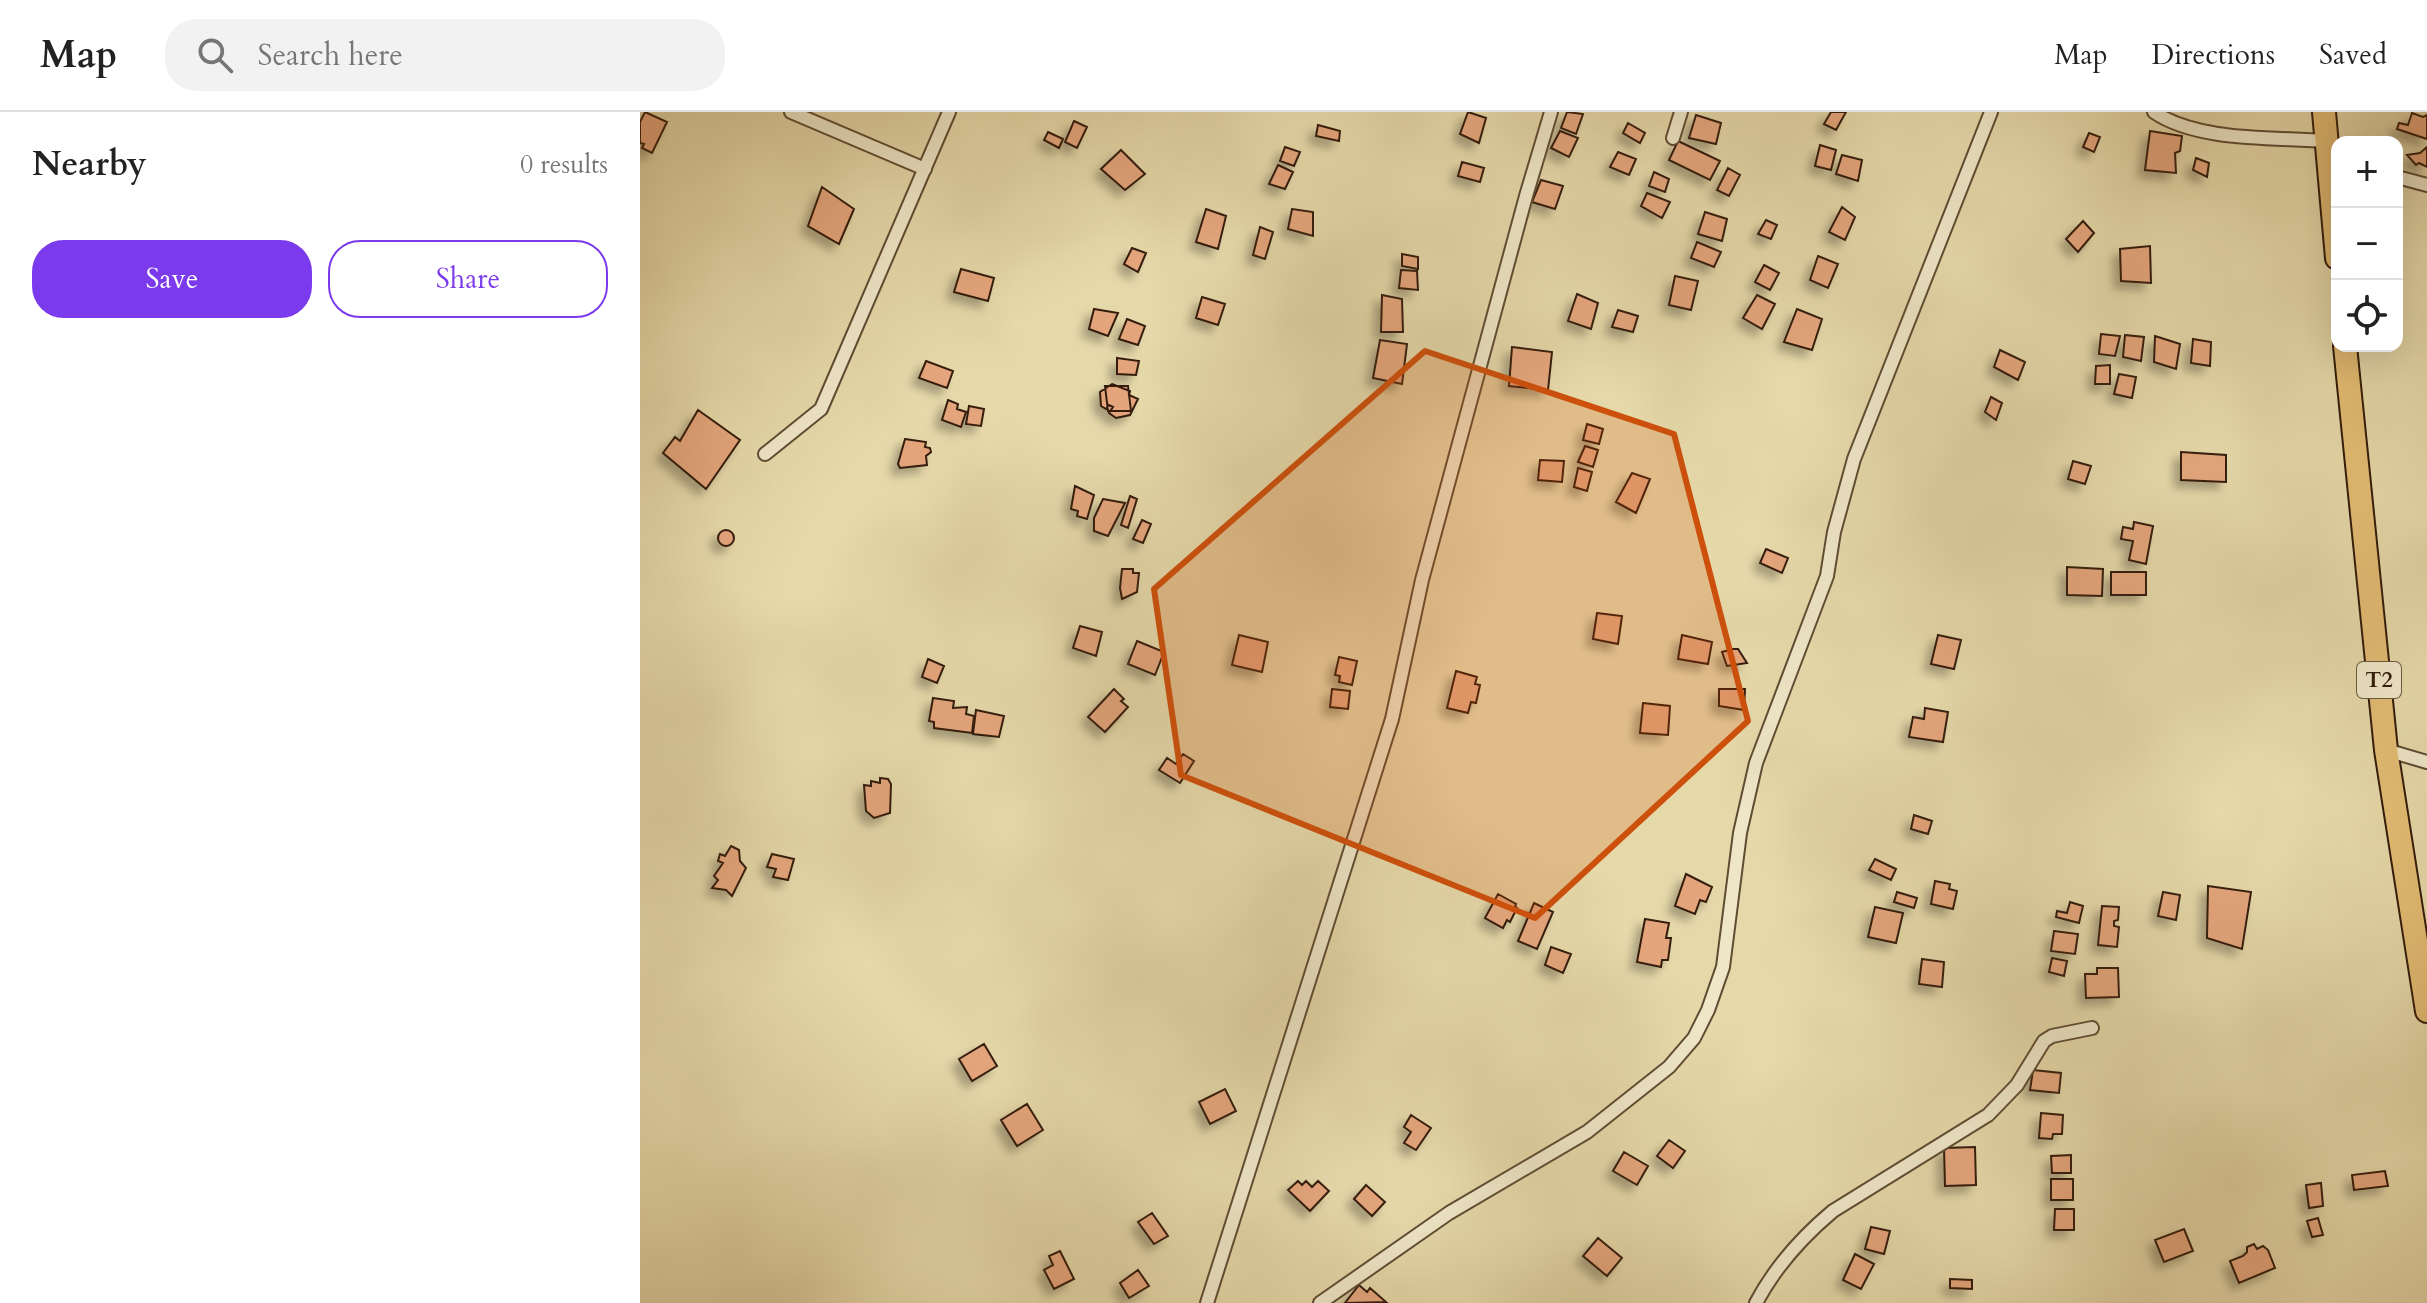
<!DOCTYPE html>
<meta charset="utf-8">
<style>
body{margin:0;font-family:Cardo,serif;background:#f2f2f2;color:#222}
.controls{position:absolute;right:24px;top:24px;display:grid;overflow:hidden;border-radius:16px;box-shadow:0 8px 32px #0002}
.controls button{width:72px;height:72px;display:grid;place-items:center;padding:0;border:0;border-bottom:2px solid #e0e0e0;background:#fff;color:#222;font:40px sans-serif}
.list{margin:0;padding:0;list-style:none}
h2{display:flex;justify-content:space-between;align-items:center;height:104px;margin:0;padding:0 32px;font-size:34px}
h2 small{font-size:26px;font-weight:400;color:#767676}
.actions{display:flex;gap:16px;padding:24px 32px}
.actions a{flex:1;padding:18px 0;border:2px solid #7c3aed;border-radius:32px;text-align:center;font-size:28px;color:#7c3aed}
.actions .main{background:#7c3aed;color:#fff}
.icon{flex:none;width:44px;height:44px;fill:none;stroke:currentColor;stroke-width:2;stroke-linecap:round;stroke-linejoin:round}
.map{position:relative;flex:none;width:1787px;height:1191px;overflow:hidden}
header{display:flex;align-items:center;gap:48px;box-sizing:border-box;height:112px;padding:0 40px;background:#fff;border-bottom:2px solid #e0e0e0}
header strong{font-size:38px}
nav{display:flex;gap:44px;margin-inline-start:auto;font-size:28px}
.search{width:560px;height:72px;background:#f2f2f2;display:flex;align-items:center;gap:20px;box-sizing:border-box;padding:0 28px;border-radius:32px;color:#767676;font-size:30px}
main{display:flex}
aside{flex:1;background:#fff}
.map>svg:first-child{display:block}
.building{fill:#e4a57c;stroke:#341d0c;stroke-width:2;filter:url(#shadow)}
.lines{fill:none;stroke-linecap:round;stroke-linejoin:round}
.street-casing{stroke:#604c33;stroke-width:16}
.highway-casing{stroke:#341d0c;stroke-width:26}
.street{stroke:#eee6c7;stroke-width:12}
.highway{stroke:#e2bc74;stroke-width:22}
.marked{fill:#cd500c;fill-opacity:0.2;stroke:#cd500c;stroke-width:6;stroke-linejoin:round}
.labels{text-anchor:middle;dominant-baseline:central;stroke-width:6;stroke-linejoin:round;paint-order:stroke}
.shield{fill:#eee6c7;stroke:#6c5944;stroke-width:2}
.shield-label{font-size:22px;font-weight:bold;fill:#341d0c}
</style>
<header>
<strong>Map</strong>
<div class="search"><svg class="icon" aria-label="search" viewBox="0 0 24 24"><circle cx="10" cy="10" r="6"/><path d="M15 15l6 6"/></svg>Search here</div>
<nav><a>Map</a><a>Directions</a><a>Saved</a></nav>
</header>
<main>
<aside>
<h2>Nearby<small>0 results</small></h2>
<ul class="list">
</ul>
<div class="actions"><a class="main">Save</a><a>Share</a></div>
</aside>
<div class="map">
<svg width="1787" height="1191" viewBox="0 0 1787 1191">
<defs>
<filter id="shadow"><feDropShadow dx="-7" dy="7" stdDeviation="4" flood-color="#0004"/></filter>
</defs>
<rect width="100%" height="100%" fill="#e5d8a9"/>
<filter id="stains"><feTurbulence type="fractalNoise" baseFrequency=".0025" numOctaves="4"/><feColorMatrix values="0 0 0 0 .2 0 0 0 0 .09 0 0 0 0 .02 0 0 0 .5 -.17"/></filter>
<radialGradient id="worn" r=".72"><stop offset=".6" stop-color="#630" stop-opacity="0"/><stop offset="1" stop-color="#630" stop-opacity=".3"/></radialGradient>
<path class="building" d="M 5,0 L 27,10 L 12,41 L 2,36 L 4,32 L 0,31 L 0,10 Z
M 828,0 L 846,6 L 839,31 L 820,22 Z
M 927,0 L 943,2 L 936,22 L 921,16 Z
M 1191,0 L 1206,0 L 1196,18 L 1184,12 Z
M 1772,1 L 1783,5 L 1787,3 L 1787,27 L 1757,17 L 1759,11 L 1768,13 Z
M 1056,3 L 1081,11 L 1076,32 L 1049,26 Z
M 434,9 L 447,15 L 437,36 L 425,30 Z
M 988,11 L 1005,21 L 1000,31 L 983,21 Z
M 678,13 L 700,19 L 699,29 L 676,24 Z
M 920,19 L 938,26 L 929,45 L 911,36 Z
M 1510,19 L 1542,24 L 1540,39 L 1535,41 L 1536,61 L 1505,58 Z
M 408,20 L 423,27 L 419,36 L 404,28 Z
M 1449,21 L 1460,25 L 1454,40 L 1443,35 Z
M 1038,29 L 1080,49 L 1070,68 L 1029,48 Z
M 1180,33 L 1196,38 L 1191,58 L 1175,54 Z
M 645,35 L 660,40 L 654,54 L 640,49 Z
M 1787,35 L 1787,55 L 1779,51 L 1776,53 L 1767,43 L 1780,41 Z
M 481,38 L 505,62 L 485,78 L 461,57 Z
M 978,40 L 996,47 L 989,63 L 970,55 Z
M 1202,43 L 1222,48 L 1218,69 L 1196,62 Z
M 1556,46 L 1569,51 L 1567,65 L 1553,58 Z
M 822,50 L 844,56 L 840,70 L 818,64 Z
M 638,53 L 653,60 L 645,77 L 629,72 Z
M 1088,56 L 1100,63 L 1089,84 L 1077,78 Z
M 1014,60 L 1029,67 L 1025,80 L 1009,74 Z
M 901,68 L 923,74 L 915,97 L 892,90 Z
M 182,75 L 214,97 L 199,132 L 168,114 Z
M 1007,81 L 1030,90 L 1022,106 L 1001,94 Z
M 1202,95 L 1215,105 L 1205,128 L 1189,120 Z
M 566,97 L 586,104 L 578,137 L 556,130 Z
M 652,97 L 673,100 L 673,124 L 648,117 Z
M 1065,100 L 1087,107 L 1082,129 L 1058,122 Z
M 1126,108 L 1137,113 L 1131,127 L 1118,122 Z
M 1443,109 L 1454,121 L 1438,140 L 1426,127 Z
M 620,115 L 633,120 L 625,147 L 613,143 Z
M 1057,130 L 1081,140 L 1074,155 L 1051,146 Z
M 1510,134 L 1511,171 L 1481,169 L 1480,137 Z
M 492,136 L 506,141 L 498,160 L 484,152 Z
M 762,142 L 778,145 L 778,157 L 762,154 Z
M 1178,144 L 1198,152 L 1188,176 L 1170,168 Z
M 1124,153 L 1139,161 L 1130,178 L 1115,170 Z
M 321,157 L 354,166 L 348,189 L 314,180 Z
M 761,158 L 777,159 L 778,178 L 759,176 Z
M 1035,164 L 1058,169 L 1051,198 L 1029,193 Z
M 937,182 L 958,191 L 951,217 L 928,209 Z
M 742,183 L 762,187 L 763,220 L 741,220 Z
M 1117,183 L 1135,192 L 1122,217 L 1103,206 Z
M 562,185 L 585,192 L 578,213 L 556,206 Z
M 454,197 L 478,201 L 468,224 L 449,217 Z
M 1157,197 L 1182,207 L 1172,238 L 1144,230 Z
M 978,198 L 998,204 L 993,220 L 972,215 Z
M 487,207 L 505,214 L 498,233 L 479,227 Z
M 1461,222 L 1480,224 L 1475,244 L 1459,242 Z
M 1485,223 L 1504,225 L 1501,249 L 1483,245 Z
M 1515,224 L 1540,232 L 1536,257 L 1514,250 Z
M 1553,227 L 1571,230 L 1570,254 L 1551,251 Z
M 740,228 L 767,232 L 762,272 L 733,266 Z
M 872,235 L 912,240 L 908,278 L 869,274 Z
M 1360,238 L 1385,250 L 1378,268 L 1354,255 Z
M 477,246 L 499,249 L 496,263 L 477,262 Z
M 286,249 L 313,259 L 307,276 L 279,266 Z
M 1470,253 L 1470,272 L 1455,272 L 1456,254 Z
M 1479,262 L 1496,265 L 1492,286 L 1474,282 Z
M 472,272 L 490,279 L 489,283 L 498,287 L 490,303 L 476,306 L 469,301 L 473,295 L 469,293 L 466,297 L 461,294 L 460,280 Z
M 465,274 L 488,274 L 491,299 L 468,299 Z
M 1351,285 L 1362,291 L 1356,308 L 1345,300 Z
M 308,288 L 318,292 L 317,297 L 326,300 L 321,315 L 302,308 Z
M 329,294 L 344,297 L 341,314 L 326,312 Z
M 58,298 L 100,328 L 66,377 L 23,341 L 35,325 L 40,329 Z
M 947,312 L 963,317 L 959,332 L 943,328 Z
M 265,327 L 286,330 L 285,335 L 290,336 L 291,340 L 286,344 L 287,353 L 260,356 L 258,352 Z
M 945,334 L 958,338 L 953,355 L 938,350 Z
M 1541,340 L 1586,343 L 1586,370 L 1541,368 Z
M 900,348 L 924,349 L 922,370 L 898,368 Z
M 1433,349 L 1451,354 L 1445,372 L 1428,367 Z
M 938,356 L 952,360 L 947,379 L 934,375 Z
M 992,361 L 1010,367 L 996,401 L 976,390 Z
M 435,374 L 454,383 L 447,407 L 437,404 L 438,399 L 431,397 Z
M 490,384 L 497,387 L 488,416 L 481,413 Z
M 463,387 L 485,391 L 468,424 L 454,419 L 454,406 Z
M 502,408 L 511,412 L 503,431 L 493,427 Z
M 1494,410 L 1513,414 L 1506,452 L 1489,448 L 1493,429 L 1481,427 L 1483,415 L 1493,417 Z
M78 426a8 8 0 1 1 16 0a8 8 0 1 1-16 0Z
M 1126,437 L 1148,446 L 1142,461 L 1120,451 Z
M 1427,455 L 1463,457 L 1462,484 L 1427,483 Z
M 482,457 L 493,457 L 493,461 L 499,461 L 497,480 L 482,487 L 480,476 Z
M 1471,460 L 1506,460 L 1506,483 L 1471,483 Z
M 957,501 L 982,504 L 978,532 L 953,527 Z
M 440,514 L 462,520 L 456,544 L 433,536 Z
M 599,523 L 628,530 L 622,560 L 592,553 Z
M 1042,523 L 1072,530 L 1068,552 L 1038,547 Z
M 1298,523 L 1321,528 L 1314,557 L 1291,552 Z
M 497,529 L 524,540 L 515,563 L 488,552 Z
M 1093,537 L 1098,537 L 1107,551 L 1087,554 L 1082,540 Z
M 699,545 L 717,549 L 712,573 L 699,570 L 700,564 L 695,563 Z
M 288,547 L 304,554 L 297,571 L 282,565 Z
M 816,559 L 837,565 L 835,572 L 840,573 L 836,591 L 831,590 L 828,601 L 807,596 Z
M 474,577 L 484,587 L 481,589 L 488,595 L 465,620 L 448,605 Z
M 692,577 L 710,579 L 708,597 L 690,595 Z
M 1079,577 L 1105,577 L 1104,598 L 1079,594 Z
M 293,586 L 314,589 L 313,596 L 327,595 L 326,602 L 334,604 L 332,621 L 294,616 L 294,610 L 289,609 Z
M 1003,591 L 1030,594 L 1028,623 L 1000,621 Z
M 1285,596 L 1308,600 L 1303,630 L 1269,625 L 1273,605 L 1284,607 Z
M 336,598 L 364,604 L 359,625 L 333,622 Z
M 543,642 L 554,649 L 540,671 L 519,658 L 527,646 L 536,652 Z
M 240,666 L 248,667 L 251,672 L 250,701 L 234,706 L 226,699 L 224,673 L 231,674 L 231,669 L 240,671 Z
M 1274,703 L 1292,709 L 1288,722 L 1271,717 Z
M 91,734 L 99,738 L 100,749 L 106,756 L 92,784 L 86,778 L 72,776 L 78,768 L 74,764 L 83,751 L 78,749 L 80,742 L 85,744 Z
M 132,742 L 154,747 L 148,768 L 133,765 L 136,757 L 127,755 Z
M 1235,747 L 1256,757 L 1251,768 L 1229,758 Z
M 1046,762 L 1072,775 L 1066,790 L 1060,788 L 1055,802 L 1035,794 Z
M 1295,769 L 1310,772 L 1309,777 L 1317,779 L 1313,797 L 1291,792 Z
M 1568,774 L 1611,780 L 1602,837 L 1567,826 Z
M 1257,780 L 1277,786 L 1274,796 L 1254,790 Z
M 1523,780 L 1540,783 L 1536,808 L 1518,804 Z
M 858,782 L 876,792 L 875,795 L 877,796 L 870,810 L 867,808 L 863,816 L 845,806 Z
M 1430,790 L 1443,794 L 1439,811 L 1416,805 L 1417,799 L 1427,801 Z
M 894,791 L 913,800 L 897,837 L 878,829 Z
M 1462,794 L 1479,795 L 1478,808 L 1474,809 L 1474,814 L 1479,815 L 1477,835 L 1458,833 Z
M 1235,795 L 1263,801 L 1256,831 L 1228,825 Z
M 1005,807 L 1029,811 L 1026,826 L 1031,826 L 1028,848 L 1022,848 L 1021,855 L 997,850 Z
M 1414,819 L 1438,822 L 1435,842 L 1411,839 Z
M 911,835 L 931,842 L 923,861 L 905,853 Z
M 1412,846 L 1427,849 L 1424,864 L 1409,860 Z
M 1282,847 L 1304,850 L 1302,875 L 1279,872 Z
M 1457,856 L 1478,856 L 1479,885 L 1446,886 L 1445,862 L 1457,862 Z
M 344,932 L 357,954 L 332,969 L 319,947 Z
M 1393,958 L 1421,961 L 1419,981 L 1390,978 Z
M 585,977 L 596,999 L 570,1012 L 559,990 Z
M 387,992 L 403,1018 L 377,1034 L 361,1008 Z
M 1401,1001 L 1423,1003 L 1422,1022 L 1413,1022 L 1412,1027 L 1399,1026 Z
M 771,1003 L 791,1016 L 776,1038 L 764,1031 L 771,1020 L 764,1015 Z
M 1029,1028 L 1045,1039 L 1033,1056 L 1017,1044 Z
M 1335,1035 L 1336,1073 L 1305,1074 L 1304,1036 Z
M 984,1040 L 1008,1054 L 997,1073 L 973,1059 Z
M 1431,1043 L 1431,1061 L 1412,1061 L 1411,1044 Z
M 1745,1059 L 1748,1074 L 1714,1078 L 1712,1063 Z
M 1411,1067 L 1433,1067 L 1433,1088 L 1411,1088 Z
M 658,1069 L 662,1073 L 666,1069 L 672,1075 L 678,1069 L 689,1079 L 670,1099 L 648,1078 Z
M 1681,1071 L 1683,1094 L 1669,1096 L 1666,1073 Z
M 726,1073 L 745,1090 L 732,1104 L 714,1087 Z
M 1415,1097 L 1434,1097 L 1434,1118 L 1414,1118 Z
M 512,1101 L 528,1124 L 514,1132 L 498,1110 Z
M 1678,1106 L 1683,1123 L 1672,1125 L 1667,1109 Z
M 1231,1115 L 1250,1119 L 1244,1142 L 1225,1137 Z
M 1544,1117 L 1553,1139 L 1524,1150 L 1515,1128 Z
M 958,1126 L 982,1146 L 967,1164 L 943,1144 Z
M 1614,1132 L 1617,1137 L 1623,1134 L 1628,1138 L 1635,1156 L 1599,1171 L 1590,1149 L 1603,1144 L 1607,1140 L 1607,1135 Z
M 420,1139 L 434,1167 L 414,1177 L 404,1158 L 413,1153 L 409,1144 Z
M 1215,1142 L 1234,1152 L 1221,1177 L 1203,1168 Z
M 498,1158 L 509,1174 L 489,1186 L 480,1171 Z
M 1310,1167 L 1332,1168 L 1332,1177 L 1310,1176 Z
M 719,1173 L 727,1180 L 730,1176 L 746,1190 L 705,1191 Z"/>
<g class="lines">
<g class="street-casing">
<path id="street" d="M 151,0 L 285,57
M 1514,0 C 1558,30 1634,25 1686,29
M 1033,26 L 1041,0
M 1757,65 L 1787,73
M 125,342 L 181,297 L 309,0
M 1746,638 L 1787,650
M 567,1191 L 752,607 L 782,468 L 886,84 L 911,0
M 680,1191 L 809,1101 L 947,1020 L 1029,955 L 1054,926 L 1068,898 L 1083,855 L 1100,721 L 1116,651 L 1187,464 L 1194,420 L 1214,347 L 1351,0
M 1116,1191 C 1135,1155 1162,1125 1193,1099 L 1348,1003 L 1377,973 L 1404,929 L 1412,924 L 1452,916"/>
</g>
<g class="highway-casing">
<path id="highway" d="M 1684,0 L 1697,146
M 1705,234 L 1746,638 L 1787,899"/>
</g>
<use href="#street" class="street"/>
<use href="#highway" class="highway"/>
</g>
<path class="marked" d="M 785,239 L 1034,322 L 1108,609 L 895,806 L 541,663 L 514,477 Z"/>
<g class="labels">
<rect class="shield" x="1717" y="550" width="44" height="36" rx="6"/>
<g class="shield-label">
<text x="1739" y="568">T2</text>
</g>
</g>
<rect width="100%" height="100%" filter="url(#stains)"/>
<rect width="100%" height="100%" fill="url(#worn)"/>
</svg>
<div class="controls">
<button>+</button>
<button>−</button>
<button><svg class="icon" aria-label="locate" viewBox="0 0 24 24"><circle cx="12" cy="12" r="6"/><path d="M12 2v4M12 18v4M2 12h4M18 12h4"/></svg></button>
</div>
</div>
</main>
